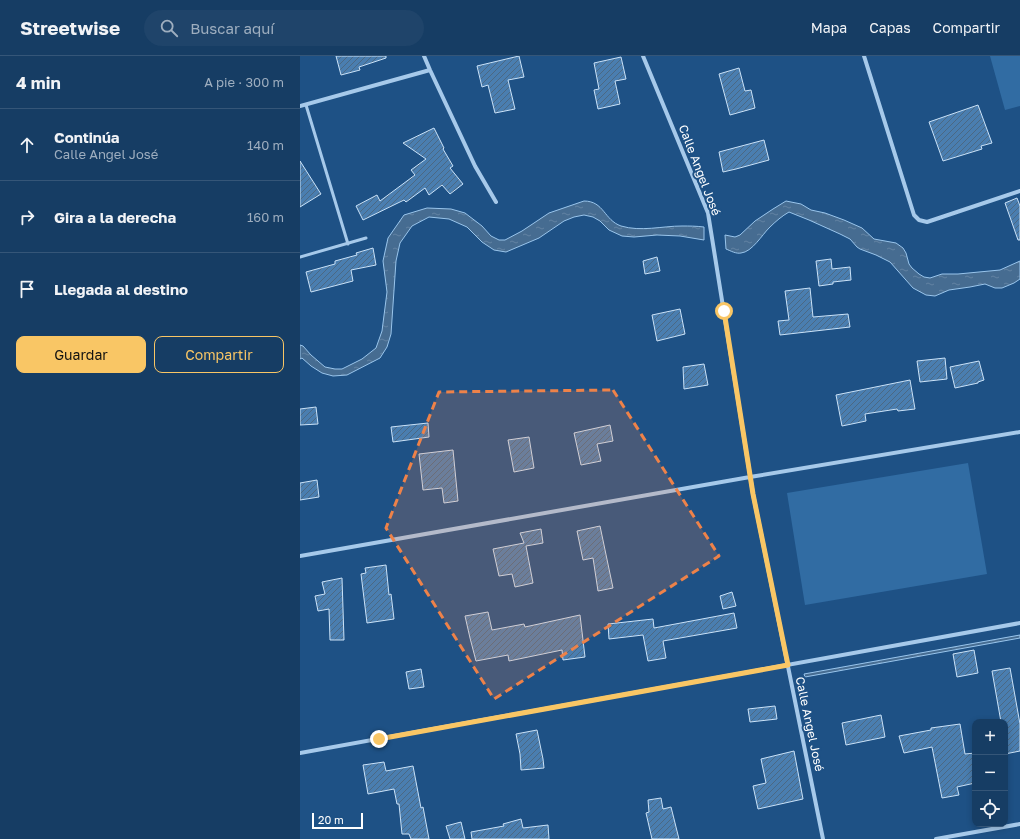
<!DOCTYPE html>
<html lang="es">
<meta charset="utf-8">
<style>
body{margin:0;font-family:"Golos Text",sans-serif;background:#1f446a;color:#f1f3f6}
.controls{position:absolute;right:12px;bottom:12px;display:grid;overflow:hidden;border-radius:8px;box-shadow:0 2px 6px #0003}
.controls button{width:36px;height:36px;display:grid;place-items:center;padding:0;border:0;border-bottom:1px solid #355678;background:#163d64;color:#f1f3f6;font:20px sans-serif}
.scale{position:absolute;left:12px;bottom:10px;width:51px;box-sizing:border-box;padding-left:4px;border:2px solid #fff;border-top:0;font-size:11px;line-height:14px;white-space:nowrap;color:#fff;-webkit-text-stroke:3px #1e5185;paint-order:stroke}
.stop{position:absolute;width:12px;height:12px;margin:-9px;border:3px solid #f9c665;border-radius:50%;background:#fff}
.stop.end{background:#f9c665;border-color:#fff;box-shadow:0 1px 4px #0008}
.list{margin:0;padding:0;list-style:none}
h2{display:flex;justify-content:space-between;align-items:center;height:52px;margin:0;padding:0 16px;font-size:17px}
h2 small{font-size:13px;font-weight:400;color:#9eaebf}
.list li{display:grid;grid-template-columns:26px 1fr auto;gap:12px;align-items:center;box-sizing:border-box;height:72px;padding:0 16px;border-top:1px solid #355678}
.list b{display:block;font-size:15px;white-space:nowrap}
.list p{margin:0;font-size:13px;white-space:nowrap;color:#9eaebf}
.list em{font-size:13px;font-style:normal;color:#9eaebf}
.actions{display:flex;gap:8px;padding:12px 16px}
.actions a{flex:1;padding:9px 0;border:1px solid #f9c665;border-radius:8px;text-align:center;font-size:14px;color:#f9c665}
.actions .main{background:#f9c665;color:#111}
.icon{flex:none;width:22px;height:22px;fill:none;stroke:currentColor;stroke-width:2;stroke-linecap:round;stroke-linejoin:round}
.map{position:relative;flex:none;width:720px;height:783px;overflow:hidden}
header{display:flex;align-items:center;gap:24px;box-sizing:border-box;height:56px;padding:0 20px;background:#163d64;border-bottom:1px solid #355678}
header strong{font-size:19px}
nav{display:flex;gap:22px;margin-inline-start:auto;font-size:14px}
.search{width:280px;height:36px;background:#1f446a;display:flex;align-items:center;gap:10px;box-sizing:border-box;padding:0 14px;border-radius:22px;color:#9eaebf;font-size:15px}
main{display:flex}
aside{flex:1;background:#163d64}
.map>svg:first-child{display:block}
.garden{fill:#316ca3}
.water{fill:url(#water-ripples);stroke:#99c5ec}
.building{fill:url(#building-hatch);stroke:#cae2f8}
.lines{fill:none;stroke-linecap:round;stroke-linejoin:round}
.lane{stroke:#a6c9ea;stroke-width:3}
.street{stroke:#a6c9ea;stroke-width:4}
.route{stroke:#f9c665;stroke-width:5}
.marked{fill:#ee8249;fill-opacity:0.2;stroke:#ee8249;stroke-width:3;stroke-dasharray:8 5;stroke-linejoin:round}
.labels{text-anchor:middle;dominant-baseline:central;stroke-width:4;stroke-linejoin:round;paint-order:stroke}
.street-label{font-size:12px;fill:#fff;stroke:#1e5185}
</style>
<header>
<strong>Streetwise</strong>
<div class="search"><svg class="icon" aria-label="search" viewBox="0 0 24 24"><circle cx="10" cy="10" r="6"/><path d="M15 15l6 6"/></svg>Buscar aquí</div>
<nav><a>Mapa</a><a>Capas</a><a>Compartir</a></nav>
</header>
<main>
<aside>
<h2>4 min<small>A pie · 300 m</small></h2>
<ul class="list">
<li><svg class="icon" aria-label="ahead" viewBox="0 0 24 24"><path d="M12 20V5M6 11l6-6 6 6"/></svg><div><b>Continúa</b><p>Calle Angel José</p></div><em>140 m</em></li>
<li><svg class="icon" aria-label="right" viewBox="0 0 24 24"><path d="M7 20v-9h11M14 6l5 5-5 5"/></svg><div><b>Gira a la derecha</b></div><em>160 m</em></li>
<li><svg class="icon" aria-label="arrive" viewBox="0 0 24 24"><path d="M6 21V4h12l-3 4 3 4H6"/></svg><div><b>Llegada al destino</b></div></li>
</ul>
<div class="actions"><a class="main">Guardar</a><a>Compartir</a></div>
</aside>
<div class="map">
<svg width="720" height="783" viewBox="0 0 720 783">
<defs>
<pattern id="water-ripples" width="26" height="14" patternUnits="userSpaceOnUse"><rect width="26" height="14" fill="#466c91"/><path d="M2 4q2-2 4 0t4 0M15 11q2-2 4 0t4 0" fill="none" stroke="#6282a2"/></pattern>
<pattern id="building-hatch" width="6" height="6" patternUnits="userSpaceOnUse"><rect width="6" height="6" fill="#4a7eb0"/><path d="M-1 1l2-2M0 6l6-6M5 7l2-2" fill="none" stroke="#4b6883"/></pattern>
</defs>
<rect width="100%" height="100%" fill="#1e5185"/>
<path class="garden" d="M 690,0 L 720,0 L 720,50 L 705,54 Z
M 668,407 L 687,518 L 505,549 L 487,437 Z"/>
<path class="water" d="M 284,145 C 304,145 304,164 321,170 C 341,176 362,170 382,170 C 389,170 396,170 404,171 L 404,184 L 380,180 L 357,179 L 334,181 L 322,180 L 309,174 L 300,165 L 293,161 L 284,159 L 274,161 L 264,165 L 239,182 L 206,196 L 194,194 L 182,186 L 167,171 L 149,163 L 129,161 L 112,170 L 100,187 L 96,205 L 91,278 L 87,291 L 80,302 L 47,319 L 33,320 L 22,317 L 11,310 L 2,302 L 0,303 L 0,289 L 3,290 L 11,299 L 25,311 L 35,313 L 42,313 L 62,303 L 76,292 L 82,275 L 87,236 L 83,205 L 88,182 L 104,159 L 127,152 L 151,153 L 165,157 L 182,170 L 191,180 L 199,184 L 205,184 L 222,175 L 249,157 Z
M 486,145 L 501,148 L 511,154 L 525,157 L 544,164 L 562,172 L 574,183 L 596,187 L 603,192 L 606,197 L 609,208 L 612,212 L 619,218 L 624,221 L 630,222 L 642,218 L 658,218 L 700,214 L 720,205 L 720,223 L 714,227 L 702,232 L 695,232 L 685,228 L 670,231 L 649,234 L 635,240 L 626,239 L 613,232 L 590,206 L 576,199 L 560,193 L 557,191 L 550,183 L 540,178 L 509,164 L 489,156 C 482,160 476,165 469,172 C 462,179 452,196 441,197 C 436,198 431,195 426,193 L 425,179 L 435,181 L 440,179 L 455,165 L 473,153 Z
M 720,579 L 720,582 L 505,621 L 504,618 Z"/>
<path class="building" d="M 36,0 L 86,0 L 86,2 L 59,11 L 60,14 L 41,19 Z
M 219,0 L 224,21 L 208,24 L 215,53 L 195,57 L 188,29 L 182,31 L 177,10 Z
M 321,1 L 326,23 L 315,25 L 320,48 L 298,53 L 294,34 L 299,33 L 294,7 Z
M 439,12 L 445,35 L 451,34 L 455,52 L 430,59 L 419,18 Z
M 678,49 L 692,87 L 681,90 L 682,93 L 643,105 L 629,66 Z
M 134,72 L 144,92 L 143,93 L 153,110 L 150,112 L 163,128 L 150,138 L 142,129 L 129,139 L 125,132 L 106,146 L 104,144 L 63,164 L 56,150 L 77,139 L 80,145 L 115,119 L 111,114 L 126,103 L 103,87 Z
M 464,84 L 469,104 L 436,113 L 423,116 L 419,96 Z
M 0,105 L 21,138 L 0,151 Z
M 717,142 L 720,150 L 720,184 L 718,184 L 705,147 Z
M 73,192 L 76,209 L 51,214 L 53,225 L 11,236 L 6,216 L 35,208 L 35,205 L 57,199 L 56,197 Z
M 357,201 L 360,215 L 345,218 L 343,205 Z
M 531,203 L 532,213 L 550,211 L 551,224 L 533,226 L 533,228 L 519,230 L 516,205 Z
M 510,232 L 513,261 L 548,258 L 550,271 L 480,279 L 478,265 L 489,264 L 485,235 Z
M 380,253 L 385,278 L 357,285 L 352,259 Z
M 645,302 L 647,323 L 620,326 L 617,305 Z
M 679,305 L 684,324 L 678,326 L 678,327 L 655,332 L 650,311 Z
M 404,308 L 408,329 L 384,333 L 383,311 Z
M 610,324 L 615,353 L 598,355 L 597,353 L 565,358 L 566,365 L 542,370 L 536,339 Z
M 16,351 L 18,368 L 0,369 L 0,353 Z
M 128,367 L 129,381 L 93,386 L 91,371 Z
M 310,369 L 313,385 L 297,388 L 301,405 L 281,409 L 274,377 Z
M 229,381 L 234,412 L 214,416 L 208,384 Z
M 153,394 L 158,445 L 144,447 L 142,432 L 123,434 L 119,398 Z
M 17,424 L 19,441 L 0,444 L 0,427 Z
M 300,470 L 313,532 L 298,535 L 293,502 L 283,504 L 277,475 Z
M 241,473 L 243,487 L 226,490 L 233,527 L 215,531 L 212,518 L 199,520 L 193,493 L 224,487 L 220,477 Z
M 86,509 L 89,539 L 91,538 L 94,563 L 67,567 L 61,518 L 66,517 L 65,512 Z
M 42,522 L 44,584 L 30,584 L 29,553 L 18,555 L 15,540 L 25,538 L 22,526 Z
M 432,536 L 436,550 L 423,553 L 420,540 Z
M 188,556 L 192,574 L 224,568 L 225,571 L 280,559 L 285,601 L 263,604 L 262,594 L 209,605 L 208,599 L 176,605 L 170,582 L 165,560 Z
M 434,557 L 437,572 L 363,585 L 366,602 L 348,605 L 343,579 L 309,583 L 308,568 L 353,563 L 354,572 Z
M 674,594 L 678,617 L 657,621 L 653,598 Z
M 710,612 L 720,668 L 720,695 L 705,698 L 705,666 L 701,666 L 692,615 Z
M 121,613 L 124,631 L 109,633 L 106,616 Z
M 475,650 L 477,663 L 450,666 L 448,653 Z
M 581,659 L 585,681 L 546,689 L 542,667 Z
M 660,668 L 665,698 L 675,697 L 675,727 L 657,731 L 659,739 L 642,742 L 632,691 L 604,697 L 599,680 L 631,674 L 631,672 Z
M 237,674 L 243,703 L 244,712 L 221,714 L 220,698 L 216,678 Z
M 494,695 L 503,743 L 458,753 L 453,730 L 466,727 L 461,703 Z
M 84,706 L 86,715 L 113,710 L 121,752 L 123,751 L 129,783 L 111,783 L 109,778 L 102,778 L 99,748 L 97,748 L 94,733 L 68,738 L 63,709 Z
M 361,742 L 363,753 L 371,751 L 379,783 L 352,783 L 346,757 L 349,756 L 348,744 Z
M 221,763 L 223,772 L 248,769 L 249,783 L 172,783 L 171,776 L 204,770 L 203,768 Z
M 161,766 L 165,783 L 150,783 L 146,770 Z"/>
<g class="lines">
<path class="lane" d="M 6,49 L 48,188
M 0,201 L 66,182"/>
<path class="street" d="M 124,0 L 130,14 L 175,110 L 196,146
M 343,0 L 408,157 L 453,438 L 523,783
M 564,0 L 614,159 L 619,164 L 627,166 L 720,135
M 0,50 L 130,14
M 0,500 L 450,421 L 720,376
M 0,697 L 720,567
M 636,783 L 720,768"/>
</g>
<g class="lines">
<path class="route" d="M 79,683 L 488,609 L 453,438 L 424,255"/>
</g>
<path class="marked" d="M 313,334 L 419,500 L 194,643 L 86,472 L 139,336 Z"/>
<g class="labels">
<g class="street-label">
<text transform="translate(400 114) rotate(69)">Calle Angel José</text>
<text transform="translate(510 668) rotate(78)">Calle Angel José</text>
</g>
</g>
</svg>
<div class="controls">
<button>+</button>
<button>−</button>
<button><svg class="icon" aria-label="locate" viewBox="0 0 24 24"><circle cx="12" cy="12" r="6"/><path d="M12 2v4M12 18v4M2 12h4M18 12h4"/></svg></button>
</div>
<div class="scale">20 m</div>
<div class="stop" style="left:424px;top:255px"></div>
<div class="stop end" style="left:79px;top:683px"></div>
</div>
</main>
